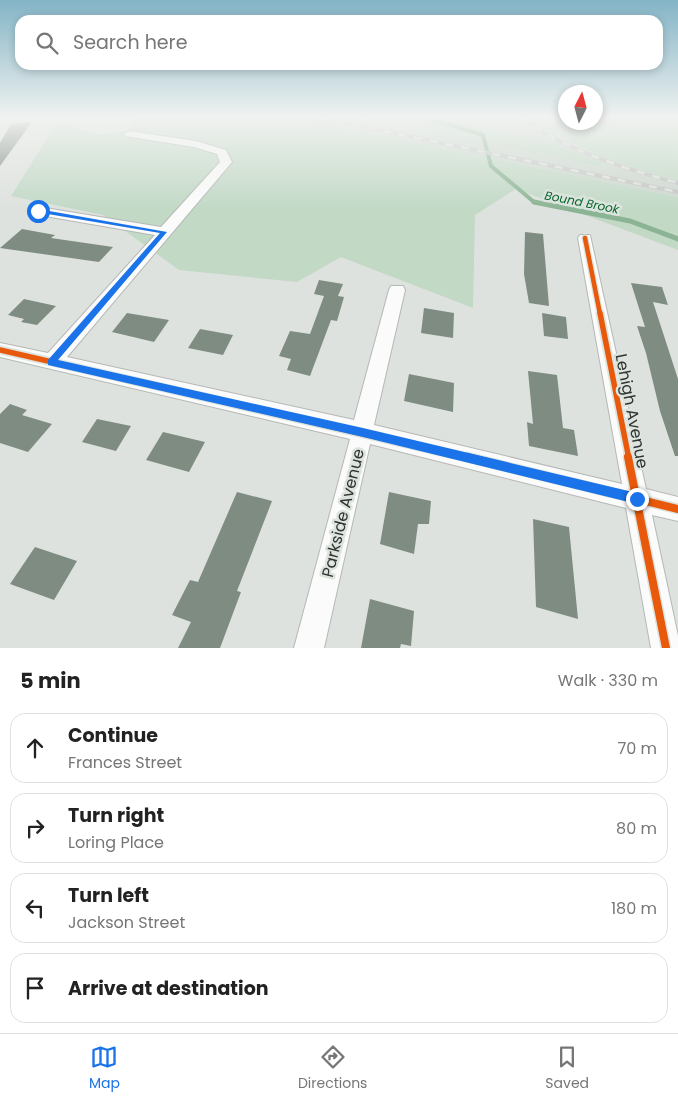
<!DOCTYPE html>
<meta charset="utf-8">
<style>
body{margin:0;font-family:Poppins,sans-serif;background:#f6f6f6;color:#222}
.compass{position:absolute;left:558px;top:85px;width:45px;height:45px;border-radius:50%;background:#fff;box-shadow:0 2px 8px #0003;rotate:6deg}
.stop{position:absolute;width:15px;height:15px;margin:-11px;border:4px solid #1a73e8;border-radius:50%;background:#fff}
.stop.end{background:#1a73e8;border-color:#fff;box-shadow:0 1px 5px #0008}
.list{margin:0;padding:0;list-style:none}
h2{display:flex;justify-content:space-between;align-items:center;height:65px;margin:0;padding:0 20px;font-size:21px}
h2 small{font-size:16px;font-weight:400;color:#767676}
.list li{display:grid;grid-template-columns:32px 1fr auto;gap:15px;align-items:center;box-sizing:border-box;height:70px;margin:0 10px 10px;padding:0 10px;border:1px solid #e0e0e0;border-radius:15px}
.list b{display:block;font-size:19px;white-space:nowrap}
.list p{margin:0;font-size:16px;white-space:nowrap;color:#767676}
.list em{font-size:16px;font-style:normal;color:#767676}
.icon{flex:none;width:28px;height:28px;fill:none;stroke:currentColor;stroke-width:2;stroke-linecap:round;stroke-linejoin:round}
.map{position:relative;flex:none;width:678px;height:648px;overflow:hidden}
.search{position:absolute;background:#fff;box-shadow:0 2px 8px #0003;left:15px;right:15px;top:15px;height:55px;display:flex;align-items:center;gap:12px;box-sizing:border-box;padding:0 18px;border-radius:15px;color:#767676;font-size:19px}
.sheet{height:385px;background:#fff}
nav{display:flex;justify-content:space-around;align-items:center;box-sizing:border-box;height:70px;border-top:1px solid #e0e0e0;background:#fff;font-size:14px;color:#767676}
nav a{display:grid;justify-items:center;gap:2px}
nav .on{color:#1a73e8}
.map>svg:first-child{display:block}
.built{fill:#cdd7ce}
.green{fill:#c2d9c6}
.lines{fill:none;stroke-linecap:round;stroke-linejoin:round}
.stream-far1{stroke:#8bb494;stroke-width:4}
.stream{stroke:#8bb494;stroke-width:5}
.building{fill:#7f8c82}
.minor-casing{stroke:#b5b8b5;stroke-width:2}
.minor{fill:#fafbfa;fill-rule:evenodd}
.rail-casing{stroke:#c4c5c4;stroke-width:4}
.rail{stroke:#dce4dd;stroke-width:2.5;stroke-dasharray:8;stroke-linecap:butt}
.cycleway-far2-casing{stroke:#dce4dd;stroke-width:7}
.cycleway-far1-casing{stroke:#dce4dd;stroke-width:9}
.cycleway-casing{stroke:#dce4dd;stroke-width:11}
.cycleway-far2{stroke:#e8590c;stroke-width:4.5}
.cycleway-far1{stroke:#e8590c;stroke-width:5.5}
.cycleway{stroke:#e8590c;stroke-width:8}
.route{fill:#1a73e8}
.labels{text-anchor:middle;dominant-baseline:central;stroke-width:5;stroke-linejoin:round;paint-order:stroke}
.far-water-label{font-size:12px;font-style:italic;fill:#08662e;stroke:#dce4dd}
.near-street-label{font-size:16px;fill:#303331;stroke:#dce4dd}
</style>
<div class="map">
<svg width="678" height="648" viewBox="0 0 678 648">
<rect width="100%" height="100%" fill="#dee2de"/>
<path class="built" d="M 296,118 L 454,121 L 446,118 L 528,118 L 565,142 L 588,151 L 647,171 L 678,180 L 678,197 Z"/>
<path class="green" d="M 134,118 L 296,118 L 678,197 L 678,250 L 516,189 L 475,215 L 473,308 L 341,257 L 297,282 L 179,270 L 103,215 L 11,196 L 58,121 L 97,135 L 128,130 Z
M 360,118 L 446,118 L 564,148 L 607,165 L 595,165 Z
M 528,118 L 565,118 L 566,122 L 596,122 L 596,118 L 678,118 L 678,180 C 625,166 573,149 528,118 Z"/>
<g class="lines">
<path class="stream-far1" d="M 428,118 L 483,135 L 491,166 L 534,202 L 539,203"/>
<path class="stream" d="M 534,202 L 630,221 L 678,239"/>
</g>
<path class="building" d="M 32,122 L 0,166 L 0,143 L 11,124 Z
M 22,229 L 55,235 L 51,238 L 113,247 L 99,262 L 0,248 Z
M 525,232 L 543,234 L 549,306 L 529,303 L 524,274 Z
M 319,280 L 343,284 L 338,296 L 344,297 L 337,321 L 331,320 L 310,376 L 287,370 L 291,359 L 279,356 L 290,331 L 310,334 L 324,296 L 314,294 Z
M 631,283 L 662,287 L 668,305 L 653,302 L 678,379 L 678,456 L 675,456 L 660,411 L 646,353 L 637,326 L 645,327 Z
M 24,299 L 56,306 L 37,325 L 21,322 L 24,319 L 8,315 Z
M 424,308 L 454,313 L 453,338 L 421,333 Z
M 127,313 L 169,320 L 154,342 L 112,332 Z
M 542,313 L 566,317 L 568,339 L 544,336 Z
M 200,329 L 233,335 L 223,355 L 188,348 Z
M 528,371 L 557,375 L 563,428 L 574,430 L 578,456 L 529,446 L 527,422 L 533,424 Z
M 409,374 L 454,383 L 453,412 L 404,401 Z
M 10,404 L 27,410 L 22,415 L 52,424 L 28,452 L 0,443 L 0,414 Z
M 97,419 L 131,426 L 116,451 L 82,442 Z
M 163,432 L 205,442 L 189,472 L 146,460 Z
M 237,492 L 272,501 L 237,591 L 241,592 L 220,648 L 178,648 L 191,622 L 172,615 L 190,580 L 198,582 Z
M 389,492 L 431,501 L 429,524 L 418,524 L 414,554 L 380,544 Z
M 533,519 L 569,527 L 578,619 L 536,607 Z
M 35,547 L 77,561 L 54,600 L 10,584 Z
M 370,599 L 414,611 L 411,646 L 401,644 L 400,648 L 361,648 Z"/>
<g class="lines">
<g class="minor-casing">
<path id="minor" d="M 129,131 L 196,141 L 226,150 L 232,162 L 67,357 L 354,420 L 389,290 L 391,286 L 403,286 L 405,290 L 374,425 L 622,484 L 578,238 L 580,235 L 590,235 L 646,489 L 678,497 L 678,521 L 652,515 L 678,636 L 678,648 L 651,648 L 626,508 L 370,444 L 324,648 L 294,648 L 350,439 L 0,357 L 0,343 L 48,353 L 155,235 L 39,215 L 34,214 L 32,211 L 34,208 L 39,207 L 161,227 L 220,162 L 217,154 L 194,147 L 125,136 L 124,134 Z"/>
</g>
<use href="#minor" class="minor"/>
<g class="rail-casing">
<path id="rail" d="M 320,118 L 678,192
M 521,118 C 569,151 622,168 678,183"/>
</g>
<use href="#rail" class="rail"/>
<g class="cycleway-far2-casing">
<path id="cycleway-far2" d="M 585,238 L 600,314"/>
</g>
<g class="cycleway-far1-casing">
<path id="cycleway-far1" d="M 600,313 L 629,459
M 0,350 L 472,459"/>
</g>
<g class="cycleway-casing">
<path id="cycleway" d="M 467,457 L 678,509
M 628,457 L 666,648"/>
</g>
<use href="#cycleway-far2" class="cycleway-far2"/>
<use href="#cycleway-far1" class="cycleway-far1"/>
<use href="#cycleway" class="cycleway"/>
</g>
<linearGradient id="sky" x2="0" y2="1"><stop stop-color="#83b4c6"/><stop offset="0.56" stop-color="#f0f2f0"/><stop offset="1" stop-color="#f0f2f0" stop-opacity="0"/></linearGradient>
<rect width="678" height="209" fill="url(#sky)"/>
<path class="route" d="M 38,209 L 167,232 L 58,360 L 363,428 L 637,493 L 642,499 L 641,503 L 637,504 L 363,437 L 48,365 L 48,360 L 160,233 L 36,212 Z"/>
<g class="labels">
<g class="far-water-label">
<text transform="translate(582 202) rotate(11)">Bound Brook</text>
</g>
<g class="near-street-label">
<text transform="translate(632 411) rotate(79)">Lehigh Avenue</text>
<text transform="translate(343 513) rotate(-76)">Parkside Avenue</text>
</g>
</g>
</svg>
<svg class="compass" viewBox="-18 -18 36 36"><path d="M0-13l5 13h-10z" fill="#e53935"/><path d="M0 13l5-13h-10z" fill="#767676"/></svg>
<div class="stop" style="left:38px;top:211px"></div>
<div class="stop end" style="left:637px;top:499px"></div>
<div class="search"><svg class="icon" aria-label="search" viewBox="0 0 24 24"><circle cx="10" cy="10" r="6"/><path d="M15 15l6 6"/></svg>Search here</div>
</div>
<section class="sheet">
<h2>5 min<small>Walk · 330 m</small></h2>
<ul class="list">
<li><svg class="icon" aria-label="ahead" viewBox="0 0 24 24"><path d="M12 20V5M6 11l6-6 6 6"/></svg><div><b>Continue</b><p>Frances Street</p></div><em>70 m</em></li>
<li><svg class="icon" aria-label="right" viewBox="0 0 24 24"><path d="M7 20v-9h11M14 6l5 5-5 5"/></svg><div><b>Turn right</b><p>Loring Place</p></div><em>80 m</em></li>
<li><svg class="icon" aria-label="left" viewBox="0 0 24 24"><path d="M17 20v-9H6M10 6l-5 5 5 5"/></svg><div><b>Turn left</b><p>Jackson Street</p></div><em>180 m</em></li>
<li><svg class="icon" aria-label="arrive" viewBox="0 0 24 24"><path d="M6 21V4h12l-3 4 3 4H6"/></svg><div><b>Arrive at destination</b></div></li>
</ul>
</section>
<nav>
<a class="on"><svg class="icon" aria-label="map" viewBox="0 0 24 24"><path d="M3 6l6-2 6 2 6-2v14l-6 2-6-2-6 2zM9 4v14M15 6v14"/></svg>Map</a>
<a><svg class="icon" aria-label="directions" viewBox="0 0 24 24"><path d="M12 3l9 9-9 9-9-9zM9 14v-3h6M13 9l2 2-2 2"/></svg>Directions</a>
<a><svg class="icon" aria-label="saved" viewBox="0 0 24 24"><path d="M7 4h10v16l-5-4-5 4z"/></svg>Saved</a>
</nav>
